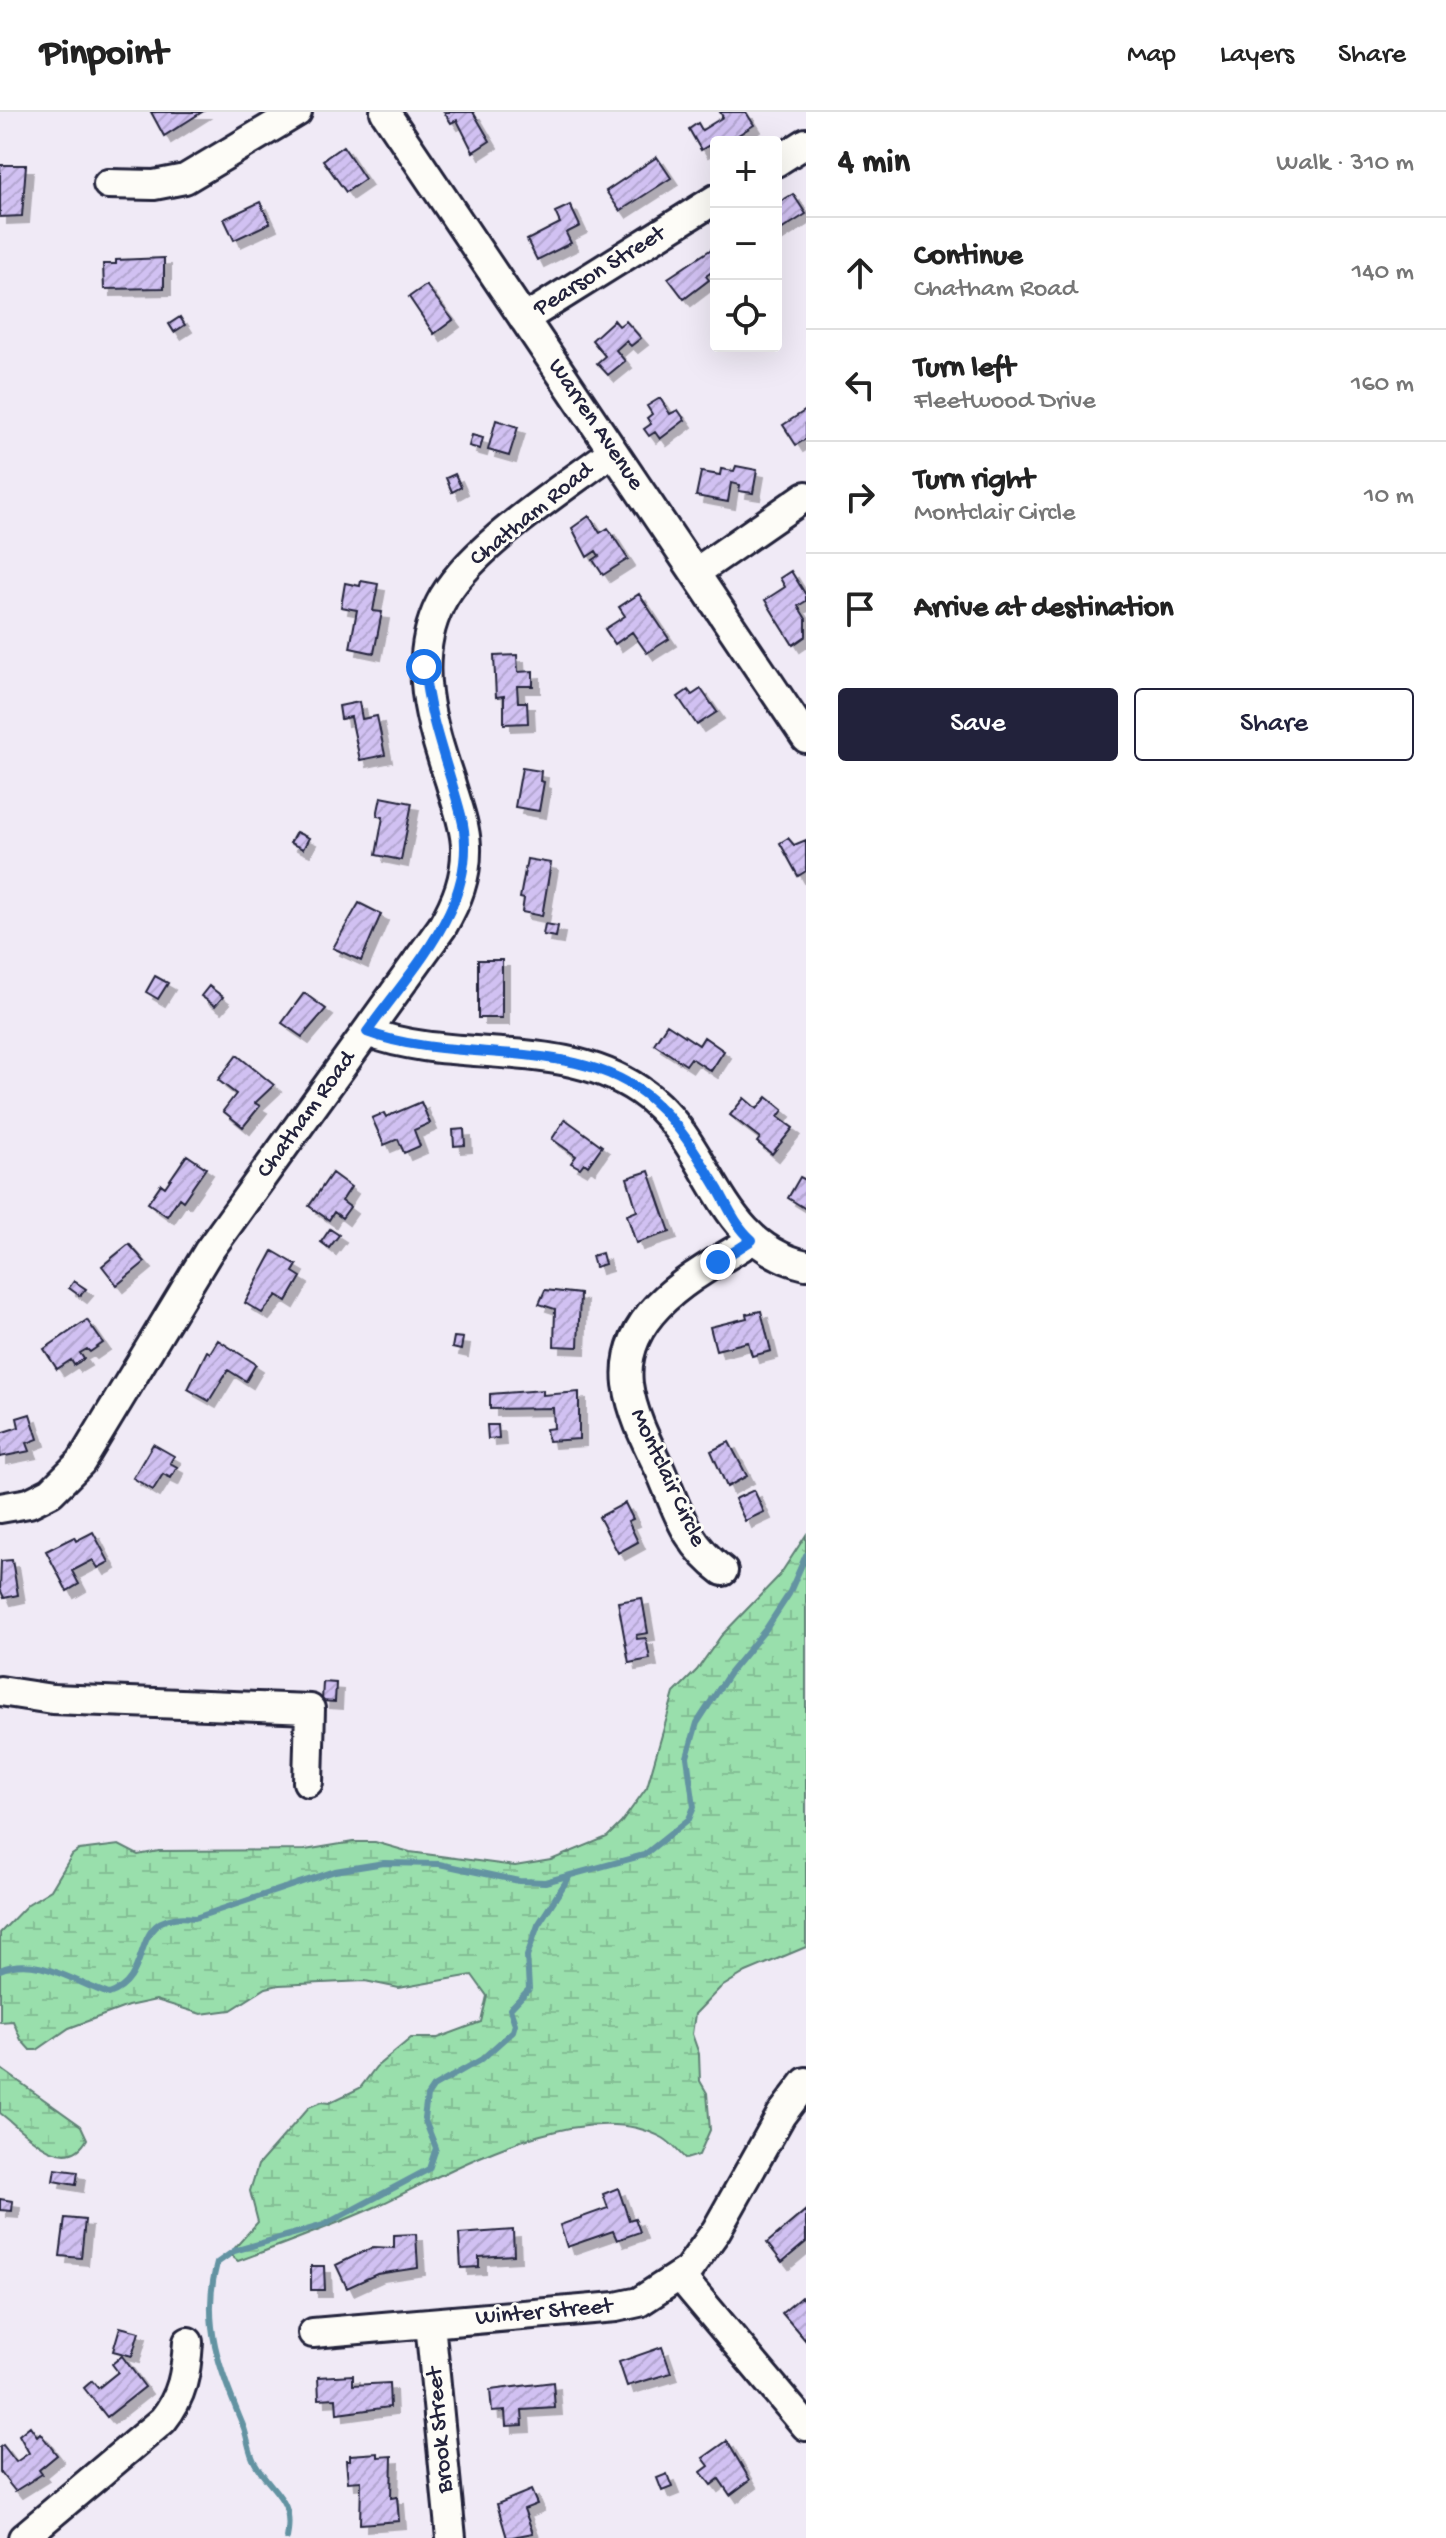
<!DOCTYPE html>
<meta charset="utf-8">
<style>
body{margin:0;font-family:"Gochi Hand",sans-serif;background:#f2f2f2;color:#222}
.controls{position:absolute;right:24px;top:24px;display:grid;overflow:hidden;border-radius:8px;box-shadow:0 8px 32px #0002}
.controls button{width:72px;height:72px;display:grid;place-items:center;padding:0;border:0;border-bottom:2px solid #e0e0e0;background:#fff;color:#222;font:40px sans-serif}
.stop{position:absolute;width:24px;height:24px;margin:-18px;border:6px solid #1a73e8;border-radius:50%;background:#fff}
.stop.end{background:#1a73e8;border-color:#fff;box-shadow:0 2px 8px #0008}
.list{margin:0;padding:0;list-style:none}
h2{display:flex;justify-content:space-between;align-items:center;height:104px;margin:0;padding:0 32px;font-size:34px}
h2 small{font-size:26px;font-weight:400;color:#767676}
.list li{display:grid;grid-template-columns:52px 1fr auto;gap:24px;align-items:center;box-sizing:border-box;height:112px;padding:0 32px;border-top:2px solid #e0e0e0}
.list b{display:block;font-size:30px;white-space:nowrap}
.list p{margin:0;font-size:26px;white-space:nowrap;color:#767676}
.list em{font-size:26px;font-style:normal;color:#767676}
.actions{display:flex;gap:16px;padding:24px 32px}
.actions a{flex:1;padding:18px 0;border:2px solid #22223b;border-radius:8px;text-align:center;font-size:28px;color:#22223b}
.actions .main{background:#22223b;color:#fff}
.icon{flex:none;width:44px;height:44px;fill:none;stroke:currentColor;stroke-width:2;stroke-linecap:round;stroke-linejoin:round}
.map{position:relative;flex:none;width:806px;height:2426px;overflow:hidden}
header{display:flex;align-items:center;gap:48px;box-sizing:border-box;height:112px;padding:0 40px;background:#fff;border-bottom:2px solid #e0e0e0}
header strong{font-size:38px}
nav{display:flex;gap:44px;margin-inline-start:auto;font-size:28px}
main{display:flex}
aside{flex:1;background:#fff}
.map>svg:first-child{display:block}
.wetland{fill:url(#wetland-marsh);stroke:#5e8074;stroke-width:2}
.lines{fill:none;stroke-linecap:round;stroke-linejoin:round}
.stream{stroke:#6393a2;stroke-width:6}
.building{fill:url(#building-hatch);stroke:#22223b;stroke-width:2;filter:url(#shadow)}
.minor-casing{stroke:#22223b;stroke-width:34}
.minor{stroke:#fdfcf7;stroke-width:28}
.route{stroke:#1a73e8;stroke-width:10}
.labels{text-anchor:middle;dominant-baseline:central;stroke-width:6;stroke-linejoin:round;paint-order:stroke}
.street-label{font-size:24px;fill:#22223b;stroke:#fdfcf7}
</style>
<header>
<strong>Pinpoint</strong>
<nav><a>Map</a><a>Layers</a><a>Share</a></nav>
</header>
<main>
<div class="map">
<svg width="806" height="2426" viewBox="0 0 806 2426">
<defs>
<pattern id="wetland-marsh" width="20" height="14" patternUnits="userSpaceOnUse" patternTransform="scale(2)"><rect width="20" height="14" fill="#99dfac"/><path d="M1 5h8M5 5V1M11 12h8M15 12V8" fill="none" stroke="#84bf95"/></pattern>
<pattern id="building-hatch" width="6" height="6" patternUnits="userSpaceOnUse" patternTransform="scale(2)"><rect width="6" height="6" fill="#d1c1f2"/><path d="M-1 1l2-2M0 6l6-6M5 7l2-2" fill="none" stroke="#b3a6d0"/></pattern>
<filter id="shadow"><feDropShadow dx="7" dy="7" stdDeviation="0" flood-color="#0004"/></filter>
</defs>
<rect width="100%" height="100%" fill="#f0eaf6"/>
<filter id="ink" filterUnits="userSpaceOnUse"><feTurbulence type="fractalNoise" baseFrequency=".0125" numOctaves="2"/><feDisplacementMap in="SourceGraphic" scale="16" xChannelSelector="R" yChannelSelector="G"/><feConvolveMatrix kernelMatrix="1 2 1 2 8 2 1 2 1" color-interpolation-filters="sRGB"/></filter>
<g filter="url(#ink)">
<path class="wetland" d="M 806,1423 L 806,1835 L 746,1860 L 720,1876 L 695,1902 L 692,1922 L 699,1942 L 700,1969 L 707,1981 L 710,2018 L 699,2043 L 686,2047 C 678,2040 672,2031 663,2026 C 582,1981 448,2061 375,2095 C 330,2115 284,2132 238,2149 L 233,2145 L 232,2139 L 258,2110 L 250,2079 L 258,2053 L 309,1995 L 321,1990 L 329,1991 L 360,1976 L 376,1955 L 411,1926 L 438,1926 L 481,1910 L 487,1884 L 472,1863 L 399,1876 L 365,1869 L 279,1873 L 266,1876 L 231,1898 L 201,1902 L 156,1888 L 128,1894 L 69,1916 L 37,1938 L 30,1938 L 21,1928 L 13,1909 L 0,1910 L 0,1821 L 28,1792 L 51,1778 L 72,1743 L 79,1738 L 119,1733 L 138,1743 L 159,1739 L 305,1738 L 353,1730 L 375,1730 L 410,1740 L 515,1754 L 551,1748 L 607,1725 L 621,1711 L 647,1675 L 674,1581 L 697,1558 L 721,1524 L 779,1464 Z
M 0,1956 L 81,2014 L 87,2027 C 65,2067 21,2016 0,2001 Z"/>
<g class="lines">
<path class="stream" d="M 0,1858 C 37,1842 75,1871 109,1882 C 158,1865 124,1797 195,1806 L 335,1759 L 384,1751 L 439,1752 L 519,1769 L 545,1770 L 644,1743 L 689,1707 L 694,1695 L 687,1645 L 697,1611 L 729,1562 L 766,1517 L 789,1482 L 806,1443
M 287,2426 C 295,2386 271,2380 255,2351 C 249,2341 248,2328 244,2316 C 221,2260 200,2212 217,2151 L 234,2139 L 324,2113 L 429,2057 L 436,2036 L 424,2006 L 427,1984 L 433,1975 L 482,1947 L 513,1919 L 515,1912 L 510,1897 L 529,1877 L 527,1844 L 538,1813 L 569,1765"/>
</g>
<path class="building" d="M 151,0 L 202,0 L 164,24 Z
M 444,0 L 473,0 L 490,29 L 473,40 L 457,8 L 451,11 Z
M 720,0 L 746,0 L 754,13 L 727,30 L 721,26 L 701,38 L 689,17 L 698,11 L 702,18 L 723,5 Z
M 343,34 L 365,67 L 346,80 L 323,48 Z
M 657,45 L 671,66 L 620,99 L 606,79 Z
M 0,53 L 26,53 L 22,104 L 0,105 Z
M 793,82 L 806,102 L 776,121 L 776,92 Z
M 260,90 L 270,111 L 234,128 L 224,107 Z
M 570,93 L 580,114 L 566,121 L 571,131 L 537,148 L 527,128 L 560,111 L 555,100 Z
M 716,134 L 716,157 L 706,164 L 709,168 L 684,187 L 668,166 Z
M 164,146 L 164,176 L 104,177 L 103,152 L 116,152 L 116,148 Z
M 426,173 L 453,208 L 434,222 L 409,185 Z
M 180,205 L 185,213 L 174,220 L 169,212 Z
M 614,208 L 619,214 L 626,209 L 641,226 L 631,234 L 626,229 L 616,238 L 625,249 L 608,263 L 597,251 L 605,244 L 592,228 Z
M 660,286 L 670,302 L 678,298 L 685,308 L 660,327 L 655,320 L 649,324 L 644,317 L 651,312 L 647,306 L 652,302 L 647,294 Z
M 806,298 L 806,327 L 796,333 L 783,313 Z
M 496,308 L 518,315 L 509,344 L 488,338 Z
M 472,323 L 483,326 L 480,337 L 469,334 Z
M 736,354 L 757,358 L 753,381 L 739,379 L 740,373 L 731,371 L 728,390 L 696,384 L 701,360 L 720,363 L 721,357 L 734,359 Z
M 455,362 L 461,375 L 452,380 L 446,366 Z
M 589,404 L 600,421 L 608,416 L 628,447 L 603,463 L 593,448 L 599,444 L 596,439 L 587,445 L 572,416 Z
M 791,459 L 806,483 L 806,489 L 798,494 L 806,507 L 806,524 L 793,533 L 765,488 L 785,475 L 780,466 Z
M 361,469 L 378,472 L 373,499 L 382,500 L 374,541 L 350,536 L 357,498 L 341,495 L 345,471 L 360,474 Z
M 639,482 L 669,527 L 647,541 L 632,520 L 615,532 L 605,517 L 625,504 L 619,495 Z
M 517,543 L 518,560 L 533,559 L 533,574 L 517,574 L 518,590 L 527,590 L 528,611 L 504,612 L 504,584 L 496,585 L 494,544 Z
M 701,577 L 717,600 L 697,613 L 678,585 L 688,578 L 692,583 Z
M 359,590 L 362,607 L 377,604 L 385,643 L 360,648 L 351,605 L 341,607 L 339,594 Z
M 522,656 L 541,659 L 540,669 L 544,670 L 539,699 L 515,695 Z
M 381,685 L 412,691 L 401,748 L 376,743 L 383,705 L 377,704 Z
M 296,720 L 309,726 L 303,737 L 290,731 Z
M 788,726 L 794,733 L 806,728 L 806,759 L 798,764 L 780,731 Z
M 527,747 L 551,751 L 542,804 L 522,800 L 524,787 L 520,786 Z
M 359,791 L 381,802 L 361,849 L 333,836 Z
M 545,812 L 558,814 L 556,825 L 543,823 Z
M 478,848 L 502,848 L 502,906 L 478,906 Z
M 155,864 L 168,871 L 158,887 L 146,880 Z
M 209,874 L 223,885 L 215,894 L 201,884 Z
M 304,881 L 326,897 L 302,925 L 282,911 Z
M 667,912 L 699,933 L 704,925 L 724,939 L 711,959 L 691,946 L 686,953 L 654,932 Z
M 237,943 L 274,973 L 255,991 L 260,994 L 243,1015 L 223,999 L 236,982 L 218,968 Z
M 767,985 L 783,998 L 778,1005 L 793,1016 L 772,1042 L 757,1030 L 760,1026 L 730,1003 L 744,986 L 757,997 Z
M 421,990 L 430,1011 L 414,1018 L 420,1034 L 404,1041 L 398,1027 L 384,1033 L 372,1006 L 384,1001 L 386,1005 Z
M 565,1007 L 602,1034 L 588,1054 L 584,1051 L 580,1056 L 571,1051 L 576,1044 L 552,1027 Z
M 464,1017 L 465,1033 L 454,1034 L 453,1018 Z
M 187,1043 L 206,1056 L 183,1089 L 179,1086 L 167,1104 L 148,1091 L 161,1072 L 165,1075 Z
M 649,1059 L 670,1120 L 636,1131 L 627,1103 L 637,1099 L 627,1066 Z
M 332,1061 L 351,1075 L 342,1089 L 350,1095 L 342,1106 L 334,1100 L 329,1108 L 309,1094 Z
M 800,1065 L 806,1068 L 806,1097 L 788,1086 Z
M 330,1117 L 339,1123 L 329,1136 L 321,1130 Z
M 129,1132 L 145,1150 L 117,1173 L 102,1154 Z
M 273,1139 L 297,1153 L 293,1160 L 301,1165 L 287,1189 L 277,1183 L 262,1201 L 245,1191 Z
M 602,1141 L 605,1152 L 595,1155 L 592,1144 Z
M 74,1169 L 86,1177 L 80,1184 L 69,1176 Z
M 545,1178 L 580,1182 L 578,1235 L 554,1234 L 555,1197 L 539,1192 Z
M 761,1199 L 771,1239 L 752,1244 L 748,1230 L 716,1238 L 710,1215 L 747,1206 L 746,1202 Z
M 87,1208 L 103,1231 L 90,1240 L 87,1237 L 80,1241 L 84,1247 L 74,1253 L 71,1248 L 57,1257 L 44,1237 Z
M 454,1225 L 463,1226 L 461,1238 L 452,1236 Z
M 218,1228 L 256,1252 L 246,1269 L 228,1258 L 209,1289 L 188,1277 L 207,1239 L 210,1241 Z
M 543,1278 L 543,1283 L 579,1280 L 579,1327 L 548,1329 L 546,1317 L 554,1316 L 553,1296 L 490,1297 L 490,1282 Z
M 30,1302 L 38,1327 L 27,1331 L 30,1339 L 0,1345 L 0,1321 L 19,1315 L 17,1306 Z
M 487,1313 L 498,1313 L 499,1326 L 488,1327 Z
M 729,1330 L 747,1364 L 727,1375 L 711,1339 Z
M 153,1332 L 174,1344 L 170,1351 L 177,1355 L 171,1366 L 163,1362 L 153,1378 L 133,1366 Z
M 754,1378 L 764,1400 L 745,1409 L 735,1387 Z
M 625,1391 L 633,1407 L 628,1409 L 638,1430 L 618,1441 L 599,1405 Z
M 93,1420 L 109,1450 L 98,1456 L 93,1448 L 72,1459 L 79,1472 L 67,1479 L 46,1439 L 74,1425 L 76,1429 Z
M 12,1448 L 18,1483 L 4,1486 L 0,1477 L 1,1449 Z
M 642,1486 L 648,1521 L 636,1523 L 637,1527 L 646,1526 L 650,1547 L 629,1551 L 618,1490 Z
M 323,1570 L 336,1571 L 335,1590 L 322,1589 Z
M 55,2057 L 78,2060 L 76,2073 L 53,2069 Z
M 618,2076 L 629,2108 L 635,2106 L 640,2120 L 617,2128 L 613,2119 L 567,2135 L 560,2113 L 608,2096 L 603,2082 Z
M 0,2087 L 13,2089 L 12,2099 L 0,2098 Z
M 806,2098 L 806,2130 L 782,2150 L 767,2131 Z
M 65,2106 L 85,2108 L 81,2146 L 60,2144 Z
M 513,2118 L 514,2143 L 479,2145 L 479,2155 L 461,2156 L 459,2122 Z
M 416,2122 L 418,2156 L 377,2162 L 347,2176 L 336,2153 L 373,2135 L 394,2136 L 394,2123 Z
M 311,2154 L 324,2154 L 325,2178 L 311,2178 Z
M 801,2185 L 806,2190 L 806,2229 L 782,2201 Z
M 120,2215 L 139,2220 L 132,2244 L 113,2239 Z
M 662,2235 L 671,2261 L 627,2274 L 619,2250 Z
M 122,2244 L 145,2275 L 107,2305 L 84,2276 L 92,2269 L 98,2276 L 118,2260 L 112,2252 Z
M 353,2263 L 353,2273 L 389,2271 L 390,2295 L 337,2302 L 336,2286 L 319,2287 L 318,2265 Z
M 553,2270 L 555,2296 L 522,2298 L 523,2313 L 506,2314 L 505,2299 L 492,2300 L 490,2278 Z
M 30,2314 L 37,2324 L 40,2321 L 57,2343 L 39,2358 L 42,2362 L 15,2379 L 0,2360 L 0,2335 L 3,2333 L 16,2350 L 29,2341 L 19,2323 Z
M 727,2329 L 750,2368 L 730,2383 L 719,2367 L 711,2373 L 701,2360 L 709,2354 L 703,2346 Z
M 378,2341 L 378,2345 L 392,2344 L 391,2386 L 397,2385 L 399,2409 L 360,2412 L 361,2369 L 348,2370 L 346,2348 L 350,2348 L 350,2343 Z
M 667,2362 L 672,2375 L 662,2379 L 657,2366 Z
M 531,2378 L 537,2392 L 524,2397 L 533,2421 L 507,2426 L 497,2392 Z"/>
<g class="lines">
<g class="minor-casing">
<path id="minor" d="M 385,0 L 806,626
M 776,50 L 806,31
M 108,72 L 154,73 L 185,67 L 297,0
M 524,207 L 716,87
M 695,461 L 806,384
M 367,920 C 453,953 559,924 639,978 C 713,1028 713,1132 806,1153
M 0,1396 L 29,1391 L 51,1380 L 81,1350 L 208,1140 L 442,815 C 457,789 467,765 466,734 C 465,712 456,690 450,669 C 431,612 411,550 440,492 C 467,437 563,377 613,339
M 723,1459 C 685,1431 678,1399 660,1358 C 647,1331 632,1302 628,1272 C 620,1198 700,1161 752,1128
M 0,1579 L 52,1587 L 310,1597 L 308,1670
M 680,2164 L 806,2314
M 430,2211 L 451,2426
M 313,2221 L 616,2195 L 639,2190 L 688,2158 L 716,2119 L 781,2003 L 806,1970
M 23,2426 L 163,2308 C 183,2283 186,2261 188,2230"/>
</g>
<use href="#minor" class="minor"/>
</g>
</g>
<g class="lines" filter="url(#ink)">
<path class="route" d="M 424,555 C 429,608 448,653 461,703 C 483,788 412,856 367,920 C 455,954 580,922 653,989 C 681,1014 699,1046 718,1077 C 728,1095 736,1114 752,1128 L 718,1150"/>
</g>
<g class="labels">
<g class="street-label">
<text transform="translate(600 160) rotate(-32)">Pearson Street</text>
<text transform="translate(595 313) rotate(56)">Warren Avenue</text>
<text transform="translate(532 403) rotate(-39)">Chatham Road</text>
<text transform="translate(307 1003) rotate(-54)">Chatham Road</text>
<text transform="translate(667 1366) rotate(65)">Montclair Circle</text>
<text transform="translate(544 2201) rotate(-5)">Winter Street</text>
<text transform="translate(441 2318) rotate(-95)">Brook Street</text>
</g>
</g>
</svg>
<div class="controls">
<button>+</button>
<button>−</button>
<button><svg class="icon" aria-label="locate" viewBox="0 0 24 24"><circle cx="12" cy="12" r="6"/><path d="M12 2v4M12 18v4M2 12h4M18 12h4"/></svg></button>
</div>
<div class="stop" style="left:424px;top:555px"></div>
<div class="stop end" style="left:718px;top:1150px"></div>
</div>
<aside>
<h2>4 min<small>Walk · 310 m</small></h2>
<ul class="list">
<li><svg class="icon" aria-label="ahead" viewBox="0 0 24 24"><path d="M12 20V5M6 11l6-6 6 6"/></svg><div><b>Continue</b><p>Chatham Road</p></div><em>140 m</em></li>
<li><svg class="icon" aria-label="left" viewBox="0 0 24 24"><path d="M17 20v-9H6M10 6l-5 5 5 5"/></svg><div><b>Turn left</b><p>Fleetwood Drive</p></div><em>160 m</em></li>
<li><svg class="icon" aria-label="right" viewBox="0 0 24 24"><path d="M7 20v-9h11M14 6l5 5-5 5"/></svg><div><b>Turn right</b><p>Montclair Circle</p></div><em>10 m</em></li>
<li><svg class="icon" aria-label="arrive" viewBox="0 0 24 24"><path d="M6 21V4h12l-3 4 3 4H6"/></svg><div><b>Arrive at destination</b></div></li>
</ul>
<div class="actions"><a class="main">Save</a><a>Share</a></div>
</aside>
</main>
